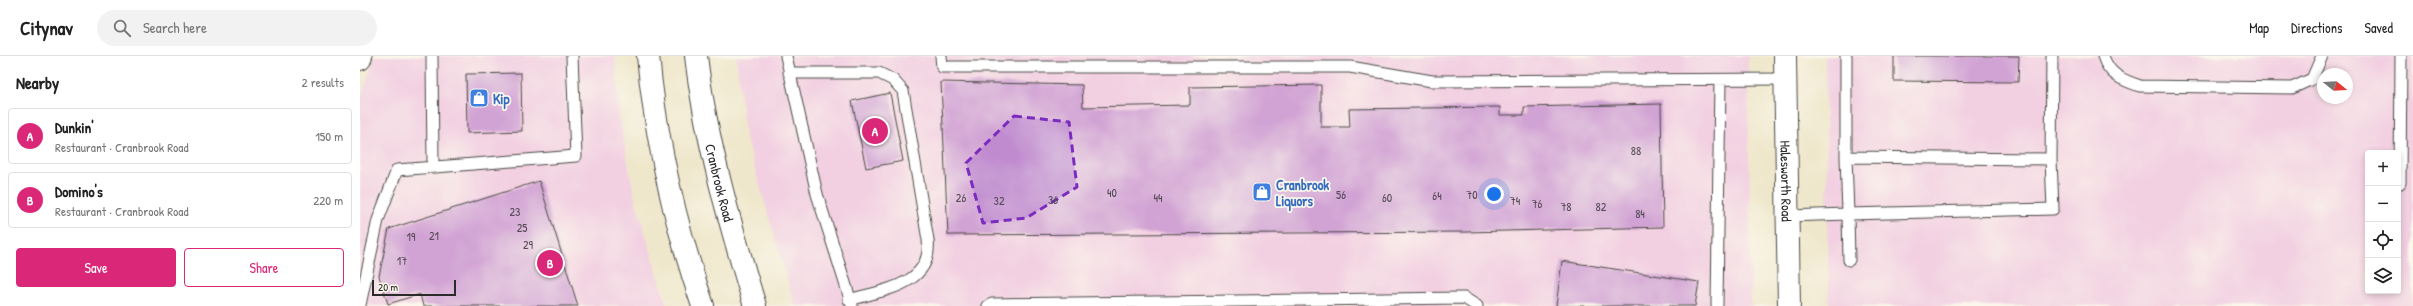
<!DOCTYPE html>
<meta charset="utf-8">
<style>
body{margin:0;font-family:"Patrick Hand",sans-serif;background:#f2f2f2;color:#222}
.controls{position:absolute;right:12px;bottom:12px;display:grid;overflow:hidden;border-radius:4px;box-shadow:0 2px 6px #0003}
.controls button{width:36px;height:36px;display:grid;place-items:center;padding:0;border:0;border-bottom:1px solid #e0e0e0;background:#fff;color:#222;font:20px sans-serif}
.compass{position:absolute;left:1957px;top:12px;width:36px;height:36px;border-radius:50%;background:#fff;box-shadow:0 2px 6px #0003;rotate:108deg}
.scale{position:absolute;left:12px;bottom:10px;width:84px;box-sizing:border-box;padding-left:4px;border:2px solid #2b2b2b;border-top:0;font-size:11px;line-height:14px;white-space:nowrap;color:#2b2b2b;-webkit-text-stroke:3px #fbf7ec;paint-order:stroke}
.you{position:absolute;left:1134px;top:138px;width:14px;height:14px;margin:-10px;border:3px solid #fff;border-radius:50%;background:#1a73e8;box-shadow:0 0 0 6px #1a73e833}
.badge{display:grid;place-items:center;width:26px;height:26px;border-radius:50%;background:#db2777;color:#fff;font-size:13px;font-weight:700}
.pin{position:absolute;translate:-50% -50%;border:2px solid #fff;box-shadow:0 1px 4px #0006}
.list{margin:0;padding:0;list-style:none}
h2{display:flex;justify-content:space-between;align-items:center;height:52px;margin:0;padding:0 16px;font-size:17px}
h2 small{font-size:13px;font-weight:400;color:#767676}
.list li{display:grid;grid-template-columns:26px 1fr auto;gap:12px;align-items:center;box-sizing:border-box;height:56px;margin:0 8px 8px;padding:0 8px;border:1px solid #e0e0e0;border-radius:4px}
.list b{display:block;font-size:15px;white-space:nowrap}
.list p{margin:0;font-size:13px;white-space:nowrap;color:#767676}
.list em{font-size:13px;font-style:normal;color:#767676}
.actions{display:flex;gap:8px;padding:12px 16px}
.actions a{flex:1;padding:9px 0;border:1px solid #db2777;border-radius:4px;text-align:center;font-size:14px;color:#db2777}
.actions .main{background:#db2777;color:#fff}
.icon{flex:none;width:22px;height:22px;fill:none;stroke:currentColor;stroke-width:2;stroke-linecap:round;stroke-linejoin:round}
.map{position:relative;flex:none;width:2053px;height:250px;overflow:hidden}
header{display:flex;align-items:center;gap:24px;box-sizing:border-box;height:56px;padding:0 20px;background:#fff;border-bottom:1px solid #e0e0e0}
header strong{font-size:19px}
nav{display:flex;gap:22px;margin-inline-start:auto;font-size:14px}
.search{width:280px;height:36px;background:#f2f2f2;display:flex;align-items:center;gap:10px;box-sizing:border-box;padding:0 14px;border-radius:22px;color:#767676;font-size:15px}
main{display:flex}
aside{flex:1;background:#fff}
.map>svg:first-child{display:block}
.built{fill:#f2cfe1;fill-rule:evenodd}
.building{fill:#d1a3d4}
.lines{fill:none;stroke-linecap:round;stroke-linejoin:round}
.lane-casing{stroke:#484743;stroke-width:13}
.street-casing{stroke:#484743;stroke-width:24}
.secondary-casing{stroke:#484743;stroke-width:24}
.lane{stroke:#fff;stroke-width:11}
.street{stroke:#fff;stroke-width:22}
.secondary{stroke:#fff;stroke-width:22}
.marked{fill:#7b2cbf;fill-opacity:0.2;stroke:#7b2cbf;stroke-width:3;stroke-dasharray:8 5;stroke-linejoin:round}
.labels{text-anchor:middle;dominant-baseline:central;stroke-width:3.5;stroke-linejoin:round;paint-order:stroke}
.number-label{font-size:12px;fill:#544955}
.shop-label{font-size:14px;font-weight:bold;fill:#366cbe;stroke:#fbf7ec;text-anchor:start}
.street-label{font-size:14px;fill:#2b2b2b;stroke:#fbf7ec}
</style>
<header>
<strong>Citynav</strong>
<div class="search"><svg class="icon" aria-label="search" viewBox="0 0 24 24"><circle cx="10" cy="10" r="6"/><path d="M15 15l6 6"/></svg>Search here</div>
<nav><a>Map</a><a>Directions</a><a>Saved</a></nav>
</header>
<main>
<aside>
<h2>Nearby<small>2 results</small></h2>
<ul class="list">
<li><span class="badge">A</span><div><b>Dunkin'</b><p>Restaurant · Cranbrook Road</p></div><em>150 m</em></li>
<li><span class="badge">B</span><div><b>Domino's</b><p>Restaurant · Cranbrook Road</p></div><em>220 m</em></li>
</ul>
<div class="actions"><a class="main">Save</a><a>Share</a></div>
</aside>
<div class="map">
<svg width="2053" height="250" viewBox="0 0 2053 250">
<rect width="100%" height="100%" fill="#fbf7ec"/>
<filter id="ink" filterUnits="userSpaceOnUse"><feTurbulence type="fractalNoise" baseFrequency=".025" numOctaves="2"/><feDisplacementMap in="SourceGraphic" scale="8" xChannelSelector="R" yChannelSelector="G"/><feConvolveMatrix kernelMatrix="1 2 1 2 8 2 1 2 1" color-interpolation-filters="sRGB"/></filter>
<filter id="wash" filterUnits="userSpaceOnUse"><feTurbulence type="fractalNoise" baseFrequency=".012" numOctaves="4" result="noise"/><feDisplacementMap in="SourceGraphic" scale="16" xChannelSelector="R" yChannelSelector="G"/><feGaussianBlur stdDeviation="0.9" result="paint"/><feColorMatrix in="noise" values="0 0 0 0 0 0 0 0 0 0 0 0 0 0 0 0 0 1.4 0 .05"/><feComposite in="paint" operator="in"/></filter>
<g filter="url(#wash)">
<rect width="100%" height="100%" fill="#efe7cb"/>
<path class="built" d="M 14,0 L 255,0 L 259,60 L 274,139 L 307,250 L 0,250 L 0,48 Z
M 376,0 L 1388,0 L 1391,250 L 435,250 L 385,79 Z
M 1465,0 L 2053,0 L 2053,250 L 1469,250 ZM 1963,18 L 1987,18 L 1987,42 L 1963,42 ZM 2008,97 L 2038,97 L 2038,235 L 2008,235 Z"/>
<g id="blocks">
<path class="building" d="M 1534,0 L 1659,0 L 1658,26 L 1534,25 Z
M 161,17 L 162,75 L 107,77 L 106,18 Z
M 581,26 L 722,29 L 723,51 L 830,49 L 830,31 L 961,29 L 961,71 L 990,71 L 989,53 L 1140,51 L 1140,59 L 1164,59 L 1164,51 L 1301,48 L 1303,171 L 1107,176 L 588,179 Z
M 530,37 L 543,105 L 506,112 L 492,45 Z
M 179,125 L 218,250 L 63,250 L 60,238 L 28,248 L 19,220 L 29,173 Z
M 1202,205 L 1339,226 L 1335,250 L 1196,250 Z"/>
</g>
</g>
<g filter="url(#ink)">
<use href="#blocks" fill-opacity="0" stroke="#484743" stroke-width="1"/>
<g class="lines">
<g class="lane-casing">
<path id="lane" d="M 72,0 L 73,111
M 426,0 L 457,138 L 492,249
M 581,0 L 582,11 L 990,11 L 1072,25 L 1425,23
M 1486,0 L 1486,101 L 1691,103 L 1692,0
M 1743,0 C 1749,19 1762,24 1780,30 L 1932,32 L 1952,23 L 1962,0
M 429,17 L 519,17 L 533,24 L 543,35 L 568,184 C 573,229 523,234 489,244
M 1486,101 L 1488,158 L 1693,153 L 1691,103
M 2040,127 L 2041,0
M 1427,160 L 1488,158 L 1489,204
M 0,249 L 18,164 L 37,114 L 216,100 L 212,0
M 628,250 L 632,248 L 1104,242 L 1117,250
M 1357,250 L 1360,24"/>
</g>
<g class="street-casing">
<g id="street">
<path id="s1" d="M 1425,0 L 1429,250"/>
<path d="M 0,3 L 1,0"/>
</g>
</g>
<g class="secondary-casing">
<g id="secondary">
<path d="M 288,0 C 296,86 315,168 343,250"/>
<path id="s2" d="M 336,0 C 346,85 370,168 395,250"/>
</g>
</g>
<use href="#lane" class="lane"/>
<use href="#street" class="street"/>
<use href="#secondary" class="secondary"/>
</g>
</g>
<path class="marked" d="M 654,60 L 709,66 L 717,131 L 666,162 L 623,167 L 606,107 Z"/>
<defs>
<g id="shop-square" transform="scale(1)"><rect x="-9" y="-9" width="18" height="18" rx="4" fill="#3f7fe0" stroke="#fbf7ec"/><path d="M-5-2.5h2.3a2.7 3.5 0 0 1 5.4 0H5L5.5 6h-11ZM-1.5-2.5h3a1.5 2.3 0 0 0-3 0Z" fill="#fff"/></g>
</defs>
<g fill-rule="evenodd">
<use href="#shop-square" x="119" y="42"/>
<use href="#shop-square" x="902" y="136"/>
</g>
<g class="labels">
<g class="number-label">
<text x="1276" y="94">88</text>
<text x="752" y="136">40</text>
<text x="981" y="138">56</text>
<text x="1112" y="138">70</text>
<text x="1077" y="139">64</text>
<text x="601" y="141">26</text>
<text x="798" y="141">44</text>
<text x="1027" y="141">60</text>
<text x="693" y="143">36</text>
<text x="639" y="144">32</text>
<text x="1155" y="144">74</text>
<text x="1177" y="147">76</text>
<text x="1206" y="150">78</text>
<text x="1241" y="150">82</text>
<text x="155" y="155">23</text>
<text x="1280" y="157">84</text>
<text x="162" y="171">25</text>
<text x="74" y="179">21</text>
<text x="51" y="180">19</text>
<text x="168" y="188">29</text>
<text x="42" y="204">17</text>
</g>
<g class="shop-label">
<text x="133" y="42">Kip</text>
<text x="916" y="128">Cranbrook<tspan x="916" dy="16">Liquors</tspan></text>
</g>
<g class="street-label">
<text stroke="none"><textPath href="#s1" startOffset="125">Halesworth Road</textPath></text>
<text stroke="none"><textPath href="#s2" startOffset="129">Cranbrook Road</textPath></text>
</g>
</g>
</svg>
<div class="controls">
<button>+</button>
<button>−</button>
<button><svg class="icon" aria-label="locate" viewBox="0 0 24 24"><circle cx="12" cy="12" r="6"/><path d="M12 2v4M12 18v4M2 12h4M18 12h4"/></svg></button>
<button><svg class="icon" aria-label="layers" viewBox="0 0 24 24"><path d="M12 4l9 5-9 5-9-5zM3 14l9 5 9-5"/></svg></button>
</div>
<svg class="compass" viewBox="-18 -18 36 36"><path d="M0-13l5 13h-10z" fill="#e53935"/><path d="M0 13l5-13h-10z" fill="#767676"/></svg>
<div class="scale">20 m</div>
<div class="you"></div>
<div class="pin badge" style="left:515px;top:75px">A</div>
<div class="pin badge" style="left:190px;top:207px">B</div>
</div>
</main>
